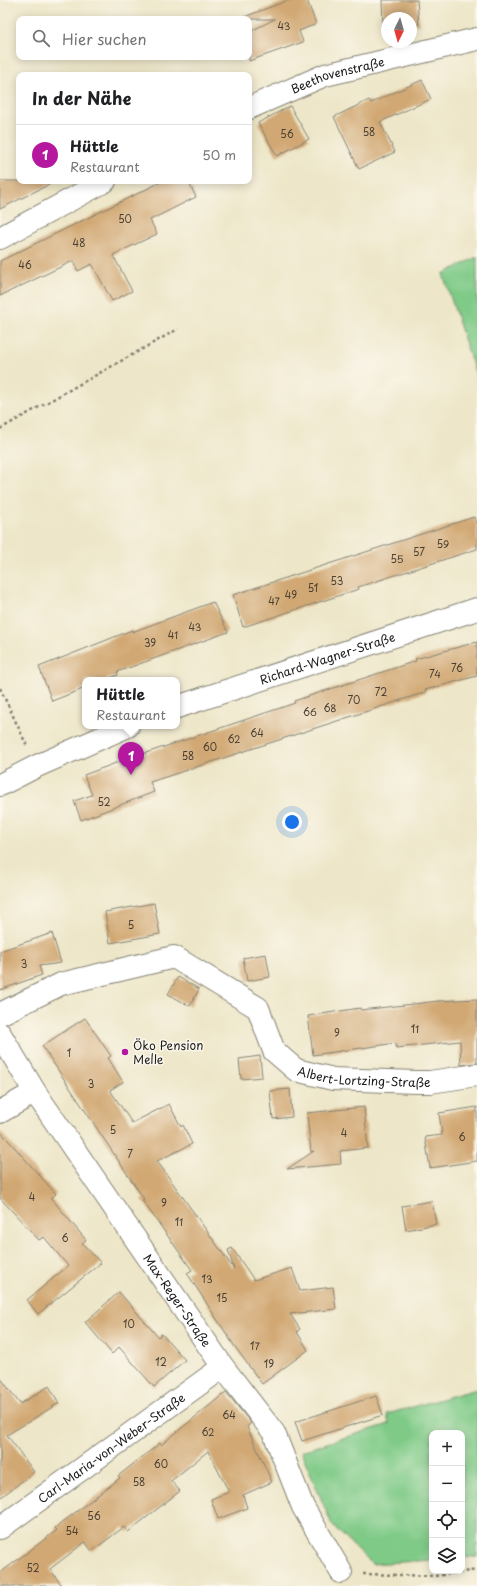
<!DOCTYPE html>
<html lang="de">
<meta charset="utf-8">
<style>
body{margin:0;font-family:"Playpen Sans",sans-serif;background:#f2f2f2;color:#202124}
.controls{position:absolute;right:12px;bottom:12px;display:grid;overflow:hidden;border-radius:8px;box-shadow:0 2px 10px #0003}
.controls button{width:36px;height:36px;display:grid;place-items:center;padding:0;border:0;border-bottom:1px solid #e0e0e0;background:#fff;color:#202124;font:20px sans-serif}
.compass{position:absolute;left:381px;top:12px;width:36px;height:36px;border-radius:50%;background:#fff;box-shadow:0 2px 10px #0003;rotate:185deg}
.you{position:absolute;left:292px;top:822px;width:14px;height:14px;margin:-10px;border:3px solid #fff;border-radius:50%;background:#1a73e8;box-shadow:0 0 0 6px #1a73e833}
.badge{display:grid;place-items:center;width:26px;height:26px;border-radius:50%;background:#b5179e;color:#fff;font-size:13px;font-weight:700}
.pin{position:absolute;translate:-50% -33px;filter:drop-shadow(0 1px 2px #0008)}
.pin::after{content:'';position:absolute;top:21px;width:14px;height:12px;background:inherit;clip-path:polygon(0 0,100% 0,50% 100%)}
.popup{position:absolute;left:82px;top:677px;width:98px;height:52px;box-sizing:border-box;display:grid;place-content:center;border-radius:8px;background:#fff;filter:drop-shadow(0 1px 3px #0005);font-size:13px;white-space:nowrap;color:#757577}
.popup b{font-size:15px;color:#202124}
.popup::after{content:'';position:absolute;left:50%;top:100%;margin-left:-8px;border:8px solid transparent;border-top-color:#fff}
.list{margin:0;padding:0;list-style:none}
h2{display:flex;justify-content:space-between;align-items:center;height:52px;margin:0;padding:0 16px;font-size:17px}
h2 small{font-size:13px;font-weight:400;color:#757577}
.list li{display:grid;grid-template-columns:26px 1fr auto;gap:12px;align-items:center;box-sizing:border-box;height:60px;padding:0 16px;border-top:1px solid #e0e0e0}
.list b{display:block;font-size:15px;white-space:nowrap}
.list p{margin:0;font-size:13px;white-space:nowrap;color:#757577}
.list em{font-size:13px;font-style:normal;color:#757577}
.icon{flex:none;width:22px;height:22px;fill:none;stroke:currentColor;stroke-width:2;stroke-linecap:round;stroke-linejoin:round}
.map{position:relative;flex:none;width:477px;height:1586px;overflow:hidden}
.search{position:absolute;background:#fff;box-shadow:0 2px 10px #0003;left:16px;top:16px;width:236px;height:44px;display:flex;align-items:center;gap:10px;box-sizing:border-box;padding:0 14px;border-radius:8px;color:#757577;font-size:15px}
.panel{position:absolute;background:#fff;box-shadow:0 2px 10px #0003;left:16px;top:72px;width:236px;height:112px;border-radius:8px}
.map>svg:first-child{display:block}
.green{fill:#7fca87;stroke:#4e7352}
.building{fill:#d1a873}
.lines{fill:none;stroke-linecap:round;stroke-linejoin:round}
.minor-casing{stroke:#848172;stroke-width:24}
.path{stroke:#848172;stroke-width:2.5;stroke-dasharray:3 3;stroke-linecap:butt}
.minor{stroke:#fff;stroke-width:22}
.poi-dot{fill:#b5179e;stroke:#fbf7ec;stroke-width:1.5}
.labels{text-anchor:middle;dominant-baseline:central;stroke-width:3;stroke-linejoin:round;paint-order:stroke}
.number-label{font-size:10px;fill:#493f32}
.street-label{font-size:12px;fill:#1c1c1c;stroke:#fbf7ec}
.poi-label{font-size:12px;fill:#1c1c1c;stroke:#fbf7ec;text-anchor:start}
</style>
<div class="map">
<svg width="477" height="1586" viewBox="0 0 477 1586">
<rect width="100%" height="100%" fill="#fbf7ec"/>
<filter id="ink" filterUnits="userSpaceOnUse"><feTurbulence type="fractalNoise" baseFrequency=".025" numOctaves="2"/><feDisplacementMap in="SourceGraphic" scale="8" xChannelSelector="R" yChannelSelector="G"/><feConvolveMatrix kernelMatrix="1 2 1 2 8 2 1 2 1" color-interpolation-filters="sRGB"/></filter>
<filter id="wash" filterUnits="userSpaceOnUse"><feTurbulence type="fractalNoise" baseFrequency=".012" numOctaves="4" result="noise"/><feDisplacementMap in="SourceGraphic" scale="16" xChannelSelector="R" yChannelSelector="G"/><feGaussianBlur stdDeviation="0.9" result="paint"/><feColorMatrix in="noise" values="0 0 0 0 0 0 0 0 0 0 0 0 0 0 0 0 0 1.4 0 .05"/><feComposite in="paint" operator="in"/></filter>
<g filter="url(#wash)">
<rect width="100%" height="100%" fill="#ede6c8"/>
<path class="green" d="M 477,257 L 477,378 L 443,274 Z
M 477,1389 L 477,1556 L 462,1558 L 462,1433 L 432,1433 L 432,1560 L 372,1564 L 332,1525 L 301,1451 L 389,1424 L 387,1414 Z"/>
<g id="blocks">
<path class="building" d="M 289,0 L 307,0 L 316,24 L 299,31 L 303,42 L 249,61 L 249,32 L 275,19 L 244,19 L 244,17 Z
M 382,0 L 417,0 L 419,25 L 411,25 L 411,18 L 387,18 L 387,27 L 383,27 Z
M 422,80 L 431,99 L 380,122 L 395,152 L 359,169 L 334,117 L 369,100 L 371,103 Z
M 290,106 L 309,139 L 277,156 L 258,123 Z
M 0,181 L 56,181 L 0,209 Z
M 163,181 L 188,181 L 196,197 L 150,220 L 157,234 L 113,255 L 132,291 L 112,301 L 92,264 L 78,271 L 73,261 L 0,296 L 0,261 Z
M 474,517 L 477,527 L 477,549 L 358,587 L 359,589 L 243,627 L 233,595 L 236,594 Z
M 213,602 L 228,632 L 117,672 L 118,675 L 105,680 L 85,680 L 85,688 L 52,701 L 39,667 L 132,630 L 132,632 Z
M 477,642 L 477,676 L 425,690 L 426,692 L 150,782 L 154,792 L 81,820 L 74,801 L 92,795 L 84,775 L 140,754 L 140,755 L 295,703 L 294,701 L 416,661 L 415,659 Z
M 154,903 L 160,934 L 110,943 L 105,912 Z
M 52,933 L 61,963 L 39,966 L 42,975 L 0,990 L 0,951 Z
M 266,954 L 270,977 L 247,981 L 243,958 Z
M 178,977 L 199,989 L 190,1006 L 168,994 Z
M 477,999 L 477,1063 L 461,1065 L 460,1041 L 396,1048 L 396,1043 L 313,1055 L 308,1016 L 360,1008 L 361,1010 L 439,1001 Z
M 85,1018 L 111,1056 L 108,1058 L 123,1082 L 110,1090 L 132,1123 L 169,1104 L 181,1127 L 183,1125 L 192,1144 L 157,1161 L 234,1269 L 228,1250 L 232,1248 L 254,1280 L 292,1268 L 300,1291 L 333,1287 L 336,1309 L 290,1314 L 300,1329 L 297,1332 L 308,1350 L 262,1384 L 233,1344 L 187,1273 L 192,1270 L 142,1200 L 144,1199 L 42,1046 Z
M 260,1056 L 262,1077 L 241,1079 L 239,1059 Z
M 290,1089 L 292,1117 L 273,1119 L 270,1091 Z
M 364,1107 L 368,1148 L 340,1151 L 341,1164 L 287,1169 L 314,1151 L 311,1152 L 307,1113 Z
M 477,1107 L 477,1161 L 430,1168 L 425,1137 L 442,1135 L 439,1113 Z
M 0,1131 L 56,1194 L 51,1198 L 86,1240 L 82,1243 L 101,1263 L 38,1314 L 27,1300 L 68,1266 L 44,1237 L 39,1240 L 0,1198 Z
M 432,1201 L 436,1224 L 406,1230 L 402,1206 Z
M 119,1292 L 158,1337 L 162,1334 L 185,1360 L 154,1387 L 119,1347 L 112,1354 L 85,1322 Z
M 0,1377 L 20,1404 L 49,1386 L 59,1403 L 7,1435 L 34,1472 L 0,1498 Z
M 226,1392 L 251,1423 L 247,1427 L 272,1482 L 243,1495 L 247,1508 L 218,1519 L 211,1499 L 229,1492 L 208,1451 L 171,1481 L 180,1491 L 128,1532 L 124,1527 L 92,1551 L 85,1542 L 50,1569 L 62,1586 L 0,1586 L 0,1573 L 57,1530 L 55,1528 L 120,1478 L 118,1476 L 160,1443 L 161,1445 Z
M 376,1396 L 383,1415 L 302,1441 L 295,1422 Z"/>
</g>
</g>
<g filter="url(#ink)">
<use href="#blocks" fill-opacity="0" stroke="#848172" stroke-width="1"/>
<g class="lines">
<g class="minor-casing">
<g id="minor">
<path id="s1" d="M 249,108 L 325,75 L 477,39"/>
<path d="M 0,238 L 105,181"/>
<path id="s2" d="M 177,707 L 477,609"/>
<path d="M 0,785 L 37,766 L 128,726"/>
<path id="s3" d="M 0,1014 L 61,984 L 174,957 L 258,1008 L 274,1051 L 296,1070 L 333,1079 L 416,1082 L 430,1082 L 477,1075"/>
<path id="s4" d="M 0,1034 L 35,1092 L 223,1367 L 274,1433 L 303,1507 L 341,1572"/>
<path d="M 0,1112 L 35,1092"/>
<path id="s5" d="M 0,1528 L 223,1367"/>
</g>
</g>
<path class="path" d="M 0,429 L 178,329
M 0,688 L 27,746
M 363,1574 L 435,1576 L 477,1570"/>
<use href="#minor" class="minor"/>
</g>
</g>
<circle class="poi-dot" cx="125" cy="1052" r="4"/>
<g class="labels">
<g class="number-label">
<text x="284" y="25">43</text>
<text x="369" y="131">58</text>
<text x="287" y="133">56</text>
<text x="125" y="218">50</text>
<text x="79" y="242">48</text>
<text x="25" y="264">46</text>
<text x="443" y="543">59</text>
<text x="419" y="551">57</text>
<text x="397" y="558">55</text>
<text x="337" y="580">53</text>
<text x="313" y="587">51</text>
<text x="291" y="594">49</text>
<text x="274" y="600">47</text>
<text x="195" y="626">43</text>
<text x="173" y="634">41</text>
<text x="150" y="642">39</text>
<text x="457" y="667">76</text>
<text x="435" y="673">74</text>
<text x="381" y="691">72</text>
<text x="354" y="699">70</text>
<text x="330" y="707">68</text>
<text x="310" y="711">66</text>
<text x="257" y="732">64</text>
<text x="234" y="738">62</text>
<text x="210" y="746">60</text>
<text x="188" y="755">58</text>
<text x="104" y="801">52</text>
<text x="131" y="924">5</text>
<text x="24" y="963">3</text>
<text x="415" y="1028">11</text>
<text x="337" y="1032">9</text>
<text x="69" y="1052">1</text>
<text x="91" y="1083">3</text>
<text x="113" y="1129">5</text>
<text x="344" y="1132">4</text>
<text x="462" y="1136">6</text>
<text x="130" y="1153">7</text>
<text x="32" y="1196">4</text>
<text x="164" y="1202">9</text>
<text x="179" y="1221">11</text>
<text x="65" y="1237">6</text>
<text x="207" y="1278">13</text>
<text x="222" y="1297">15</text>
<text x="129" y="1323">10</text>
<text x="255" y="1345">17</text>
<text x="161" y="1361">12</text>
<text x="269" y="1363">19</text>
<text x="229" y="1414">64</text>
<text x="208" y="1431">62</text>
<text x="161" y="1463">60</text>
<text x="139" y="1481">58</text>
<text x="94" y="1515">56</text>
<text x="72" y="1530">54</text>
<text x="33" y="1567">52</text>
</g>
<g class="street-label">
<text stroke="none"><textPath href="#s1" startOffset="95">Beethovenstraße</textPath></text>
<text stroke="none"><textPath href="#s2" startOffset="158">Richard-Wagner-Straße</textPath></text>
<text stroke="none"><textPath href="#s3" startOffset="426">Albert-Lortzing-Straße</textPath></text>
<text stroke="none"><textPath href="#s4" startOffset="320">Max-Reger-Straße</textPath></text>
<text stroke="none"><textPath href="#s5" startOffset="137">Carl-Maria-von-Weber-Straße</textPath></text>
</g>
<g class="poi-label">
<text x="133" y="1045">Öko Pension<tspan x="133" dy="14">Melle</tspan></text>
</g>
</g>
</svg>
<div class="controls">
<button>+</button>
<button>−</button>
<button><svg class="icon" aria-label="locate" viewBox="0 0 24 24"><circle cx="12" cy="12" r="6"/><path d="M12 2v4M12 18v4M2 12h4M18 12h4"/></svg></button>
<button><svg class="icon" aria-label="layers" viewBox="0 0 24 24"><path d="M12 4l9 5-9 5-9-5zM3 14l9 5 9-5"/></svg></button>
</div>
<svg class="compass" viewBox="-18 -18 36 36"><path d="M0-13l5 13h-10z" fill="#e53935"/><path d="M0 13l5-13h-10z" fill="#757577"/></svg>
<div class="you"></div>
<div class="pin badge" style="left:131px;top:775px">1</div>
<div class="popup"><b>Hüttle</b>Restaurant</div>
<div class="search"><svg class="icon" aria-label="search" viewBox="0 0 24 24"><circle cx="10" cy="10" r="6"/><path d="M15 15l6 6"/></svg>Hier suchen</div>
<section class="panel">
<h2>In der Nähe<small></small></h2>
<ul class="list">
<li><span class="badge">1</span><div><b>Hüttle</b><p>Restaurant</p></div><em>50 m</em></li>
</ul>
</section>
</div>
